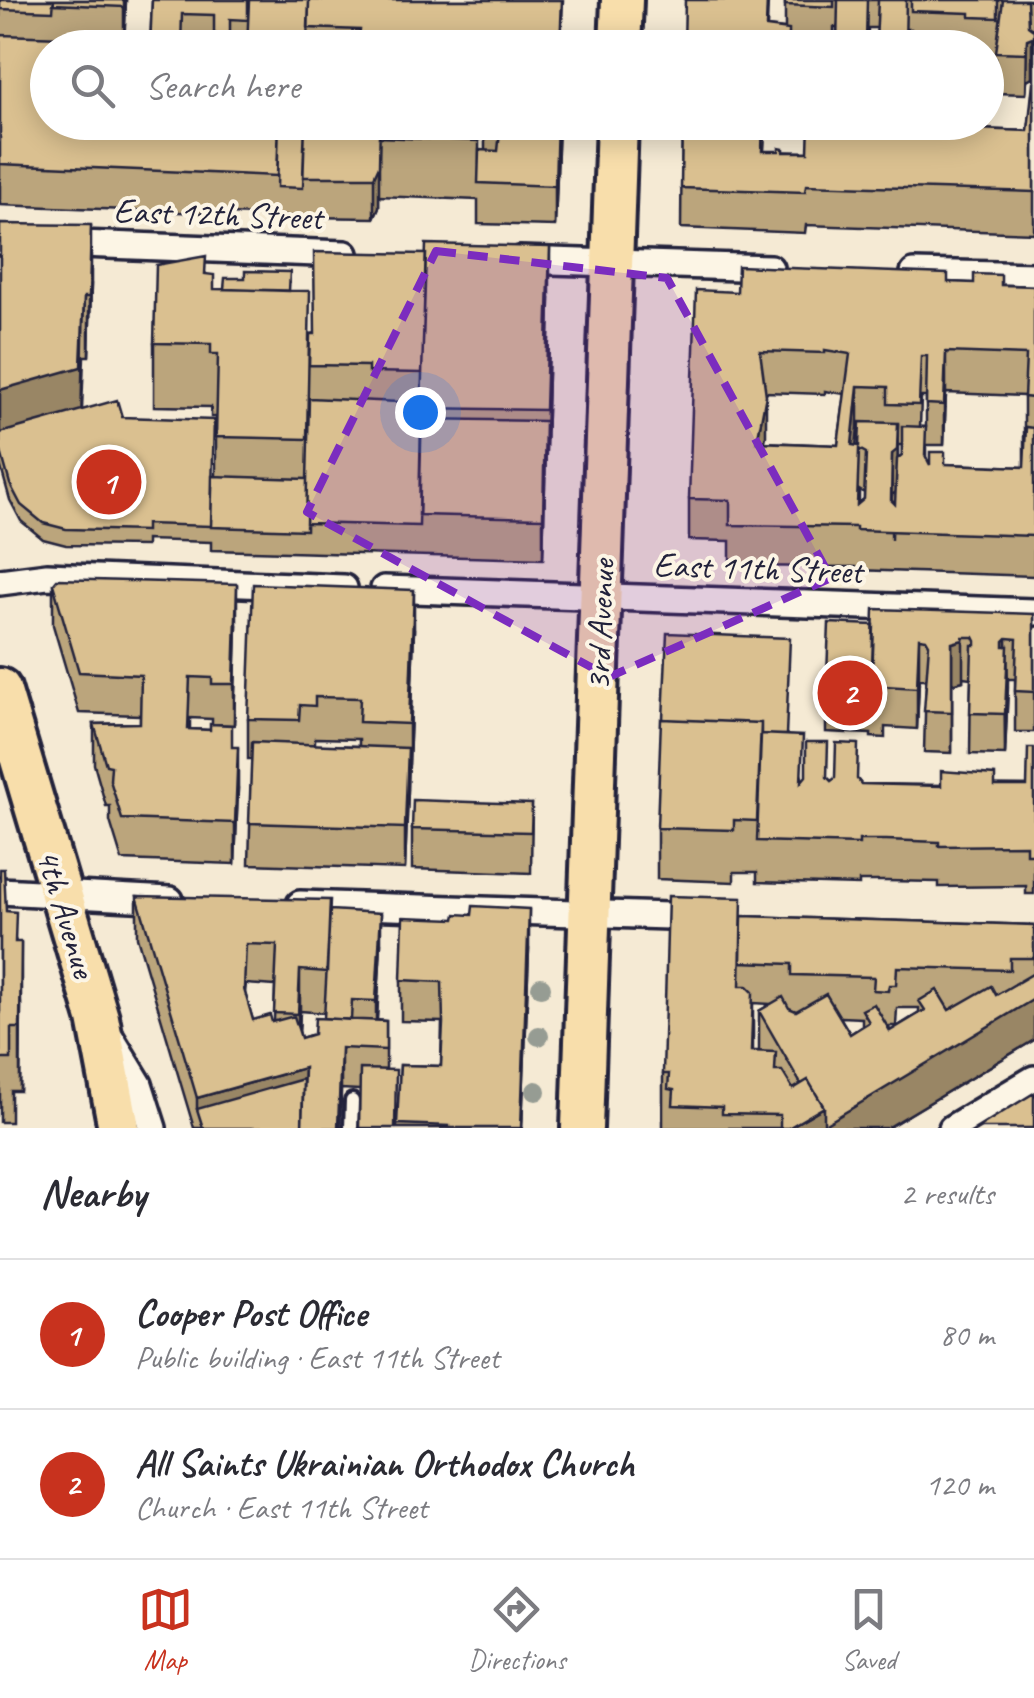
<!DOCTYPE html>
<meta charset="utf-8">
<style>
body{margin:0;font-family:Caveat,sans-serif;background:#f2f2f3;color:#2b2b33}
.you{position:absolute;left:420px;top:412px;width:35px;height:35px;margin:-25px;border:8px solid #fff;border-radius:50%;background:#1a73e8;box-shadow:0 0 0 15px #1a73e833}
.badge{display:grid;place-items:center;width:65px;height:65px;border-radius:50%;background:#c8321e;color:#fff;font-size:32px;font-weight:700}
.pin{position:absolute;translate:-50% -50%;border:5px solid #fff;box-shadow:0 2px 10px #0006}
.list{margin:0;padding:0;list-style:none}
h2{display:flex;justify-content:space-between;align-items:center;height:130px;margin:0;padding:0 40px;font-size:42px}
h2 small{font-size:32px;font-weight:400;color:#7c7c81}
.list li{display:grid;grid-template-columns:65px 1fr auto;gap:30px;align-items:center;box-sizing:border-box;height:150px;padding:0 40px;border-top:2px solid #e1e1e2}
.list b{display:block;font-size:38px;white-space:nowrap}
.list p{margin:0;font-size:32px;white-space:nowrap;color:#7c7c81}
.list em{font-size:32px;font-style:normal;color:#7c7c81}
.icon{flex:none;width:55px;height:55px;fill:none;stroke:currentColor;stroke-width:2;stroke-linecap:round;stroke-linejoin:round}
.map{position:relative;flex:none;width:1034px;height:1128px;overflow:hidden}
.search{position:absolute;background:#fff;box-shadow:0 5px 25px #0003;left:30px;right:30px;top:30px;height:110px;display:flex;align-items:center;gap:25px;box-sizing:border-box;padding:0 35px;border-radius:55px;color:#7c7c81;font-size:38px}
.sheet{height:430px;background:#fff}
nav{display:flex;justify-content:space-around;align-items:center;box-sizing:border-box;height:140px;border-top:2px solid #e1e1e2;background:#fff;font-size:28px;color:#7c7c81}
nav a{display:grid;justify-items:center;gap:5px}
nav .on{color:#c8321e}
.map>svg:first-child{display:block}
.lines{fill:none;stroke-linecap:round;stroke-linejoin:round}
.lane-casing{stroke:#22223b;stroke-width:20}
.street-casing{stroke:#22223b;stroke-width:32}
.primary-casing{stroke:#22223b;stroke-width:48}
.lane{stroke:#fcf5e5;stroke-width:12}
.street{stroke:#fcf5e5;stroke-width:25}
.primary{stroke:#f8deab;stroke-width:40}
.tree{fill:#969c93}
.wall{fill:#bba57c;stroke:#22223b;stroke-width:2.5;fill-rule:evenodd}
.shaded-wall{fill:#998665;stroke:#22223b;stroke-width:2.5}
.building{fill:#dac090;stroke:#22223b;stroke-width:2.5;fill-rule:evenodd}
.marked{fill:#7b2cbf;fill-opacity:0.2;stroke:#7b2cbf;stroke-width:8;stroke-dasharray:20 12;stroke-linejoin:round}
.labels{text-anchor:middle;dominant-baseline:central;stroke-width:8;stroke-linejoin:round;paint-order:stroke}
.street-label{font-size:35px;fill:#22223b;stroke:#fcf5e5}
</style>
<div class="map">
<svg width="1034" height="1128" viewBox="0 0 1034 1128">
<rect width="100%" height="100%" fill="#f5ead4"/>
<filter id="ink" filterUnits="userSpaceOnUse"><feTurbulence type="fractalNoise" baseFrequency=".01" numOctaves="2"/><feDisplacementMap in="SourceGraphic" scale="20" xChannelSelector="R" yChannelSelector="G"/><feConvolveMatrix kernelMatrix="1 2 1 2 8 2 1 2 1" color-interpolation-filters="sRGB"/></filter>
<g filter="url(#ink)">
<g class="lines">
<g class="lane-casing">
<path id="lane" d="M 351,1128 L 352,1101"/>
</g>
<g class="street-casing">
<path id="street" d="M 0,241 L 345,254
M 520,260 L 770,268
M 914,273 L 1034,276
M 0,582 L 47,576 L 344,588
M 384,589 L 1034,612
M 0,891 L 170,900
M 300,904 L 699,917
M 111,1038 L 139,1084 L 153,1128
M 952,1128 L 1034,1079"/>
</g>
<g class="primary-casing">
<path id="primary" d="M 620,48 L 622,0
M 0,689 L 98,1018 L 119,1128
M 582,1128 L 617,122"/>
</g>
<use href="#lane" class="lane"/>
<use href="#street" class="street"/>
<use href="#primary" class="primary"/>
</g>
<g class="tree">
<circle cx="541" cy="987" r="10"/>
<circle cx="539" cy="1036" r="10"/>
<circle cx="536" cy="1091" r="10"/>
</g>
<path class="wall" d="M 0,0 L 126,0 L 124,48 L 48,48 L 48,122 L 473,122 L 479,124 L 479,165 L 485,150 L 485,122 L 559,122 L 555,226 L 478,224 L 478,200 L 379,196 L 379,207 L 374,218 L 303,217 L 0,205 Z
M 152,0 L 563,0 L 561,48 L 150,48 Z
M 685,0 L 768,0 L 767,27 L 785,29 L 785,0 L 1034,0 L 1034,79 L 1032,77 L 1027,80 L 1026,94 L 996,93 L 996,58 L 986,58 L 986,48 L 911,48 L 911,29 L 907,29 L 906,48 L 876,48 L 877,28 L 868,28 L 867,48 L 837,48 L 837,27 L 834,27 L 834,48 L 789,46 Z
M 1034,82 L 1034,233 L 806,225 L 805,233 L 681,228 L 682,122 L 788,122 L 787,135 L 765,134 L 764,151 L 808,152 L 872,122 L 872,130 L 966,132 L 978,129 L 1028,131 Z
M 0,224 L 91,284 L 89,356 L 84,356 L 82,410 L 122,417 L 213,476 L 216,476 L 216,417 L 211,417 L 211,407 L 154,406 L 154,343 L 206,274 L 214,289 L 289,291 L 310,334 L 550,299 L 543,559 L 211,550 L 211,542 L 146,540 L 146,546 L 66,545 L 43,539 L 21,521 L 10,500 L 0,464 Z
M 948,282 L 1034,286 L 1034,576 L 856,570 L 856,567 L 730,566 L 730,541 L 689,540 L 689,499 L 737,292 ZM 825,391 L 845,394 L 838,445 L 764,442 L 765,392 L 825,394 ZM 946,393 L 1024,396 L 1024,467 L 945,464 L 930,465 L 926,457 L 926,445 L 944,445 ZM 921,397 L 926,397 L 926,427 L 920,427 ZM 858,427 L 860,427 L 859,446 L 856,446 ZM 898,445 L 902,445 L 902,455 L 898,458 ZM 859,490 L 864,493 L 864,499 L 859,503 Z
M 53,584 L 237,625 L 234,725 L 212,724 L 212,719 L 190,718 L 190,729 L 210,730 L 232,747 L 238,788 L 235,864 L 122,860 L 110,821 L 110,806 L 106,806 L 94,764 L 94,724 L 140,723 L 140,715 L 79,713 L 53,625 Z
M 1034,614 L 1034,732 L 1015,732 L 1015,679 L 1008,679 L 1005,755 L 970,754 L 971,678 L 963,677 L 963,681 L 952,684 L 952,753 L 924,752 L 926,679 L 919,679 L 917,729 L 885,727 L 885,738 L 871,737 L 871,734 L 826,732 L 826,702 L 874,625 Z
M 414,630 L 405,869 L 249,864 L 252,759 L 248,759 L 248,719 ZM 315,738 L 359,739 L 359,746 L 315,745 Z
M 787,735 L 803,780 L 828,778 L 831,781 L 858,780 L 861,784 L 1027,786 L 1034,748 L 1034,894 L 1026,894 L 1026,886 L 939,887 L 939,882 L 886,881 L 859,881 L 859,885 L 757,882 L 757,872 L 734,872 L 734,882 L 657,879 L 657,828 Z
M 532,804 L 531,873 L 412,869 L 412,829 Z
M 0,869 L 6,911 L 16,942 L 21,1004 L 20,1091 L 11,1091 L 11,1122 L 0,1122 Z
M 137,896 L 330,910 L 381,943 L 377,1020 L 386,1021 L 386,1070 L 360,1090 L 341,1089 L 340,1128 L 194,1128 L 137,937 ZM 246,984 L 275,986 L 274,1022 L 253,1020 L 245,993 ZM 300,1011 L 325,1013 L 324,1019 L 314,1034 L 301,1038 L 299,1031 Z
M 742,916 L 1034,925 L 1034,1040 L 887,1128 L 663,1128 L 663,1074 ZM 753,1003 L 771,1004 L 759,1011 L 759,1051 L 753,1051 ZM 897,1008 L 919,1008 L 919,1013 L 890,1031 L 889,1026 L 896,1026 ZM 840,1017 L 862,1018 L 862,1026 L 850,1034 Z
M 529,949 L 522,1128 L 397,1128 L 400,1065 L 441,1066 L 442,1022 L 401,1021 L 401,980 Z"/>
<path class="shaded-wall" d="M 124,0 L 126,0 L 124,48 Z
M 1032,37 L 1032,77 L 1027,80 L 1026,94 L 1027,39 Z
M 557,122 L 559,122 L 555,226 L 555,186 Z
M 379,157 L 379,207 L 374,218 L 374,177 Z
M 91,225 L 91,284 L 89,356 L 89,297 Z
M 550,247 L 550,299 L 543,559 L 543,518 Z
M 84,297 L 81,425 L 0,449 L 0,390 Z
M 946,352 L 946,393 L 944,445 L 944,405 Z
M 858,386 L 858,427 L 852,486 L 852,445 Z
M 766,395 L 766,436 L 757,482 L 757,442 Z
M 898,423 L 897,491 L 892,495 L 891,540 L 892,454 Z
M 237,584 L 237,625 L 234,725 L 234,684 Z
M 414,590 L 414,630 L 409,765 L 409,724 Z
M 919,638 L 919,679 L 917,729 L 917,688 Z
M 1007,638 L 1008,687 L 1005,755 L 1004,641 Z
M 963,640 L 963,681 L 952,684 L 952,753 L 952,643 Z
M 238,747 L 238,788 L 235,864 L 235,823 Z
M 408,748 L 408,789 L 405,869 L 405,828 Z
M 529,909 L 529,949 L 522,1128 L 521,1128 Z
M 381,913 L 381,943 L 376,1031 L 376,1001 Z
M 21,942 L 21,1004 L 20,1091 L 20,1028 Z
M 300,970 L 300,1011 L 298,1055 L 298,1014 Z
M 1034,999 L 1034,1040 L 887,1128 L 788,1128 L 824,1107 Z
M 341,1048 L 341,1089 L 340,1128 L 338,1128 Z
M 304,1068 L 302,1128 L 197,1109 L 197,1098 Z"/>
<path class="building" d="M 0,0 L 54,0 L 53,11 L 0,9 Z
M 54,0 L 124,0 L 124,7 L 53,4 Z
M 152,0 L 248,0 L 248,20 L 230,19 L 230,34 L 214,34 L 214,15 L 182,14 L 181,46 L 216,48 L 150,48 Z
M 249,0 L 309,0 L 308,48 L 247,48 Z
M 309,0 L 562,0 L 560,48 L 358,48 L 360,30 L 308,28 Z
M 685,0 L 767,0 L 766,27 L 789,30 L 789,48 L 684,48 Z
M 785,0 L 834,0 L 834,7 L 785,5 Z
M 838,0 L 867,0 L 866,43 L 855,43 L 855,48 L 837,48 Z
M 878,0 L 906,0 L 905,48 L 888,48 L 888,44 L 876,43 Z
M 911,0 L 998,0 L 998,18 L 970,17 L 970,13 L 911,11 Z
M 1003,0 L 1027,0 L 1028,26 L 1032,29 L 1034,28 L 1034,38 L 1032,37 L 1027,39 L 1026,53 L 996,52 Z
M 0,35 L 63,37 L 62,48 L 48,48 L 48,122 L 279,122 L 277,176 L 0,164 Z
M 1033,82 L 1034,82 L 1034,192 L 806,185 L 805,192 L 681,188 L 682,122 L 763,122 L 762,151 L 779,151 L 779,148 L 784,149 L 784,152 L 808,152 L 809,122 L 871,122 L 870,130 L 966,132 L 966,122 L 977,122 L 977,129 L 1028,131 Z
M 279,122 L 305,122 L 303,188 L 277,187 Z
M 305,122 L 380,122 L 379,166 L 374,177 L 303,177 Z
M 380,122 L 472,122 L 479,124 L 478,141 L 379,137 Z
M 501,122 L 557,122 L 555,186 L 478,183 L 479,150 L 498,151 Z
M 0,224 L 91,225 L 89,297 L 84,297 L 81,367 L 0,390 Z
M 426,244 L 550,247 L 545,410 L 421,408 Z
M 314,252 L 426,254 L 422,373 L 368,372 L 368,366 L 309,365 L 310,334 L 315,334 Z
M 206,256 L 205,274 L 214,275 L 214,289 L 310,291 L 307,439 L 216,437 L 218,354 L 211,354 L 211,344 L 154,343 L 156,265 Z
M 738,266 L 948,274 L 948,282 L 974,283 L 974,274 L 1001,275 L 1001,285 L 1034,286 L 1034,398 L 1024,397 L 1026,355 L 946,352 L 944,405 L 926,404 L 927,356 L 921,356 L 919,405 L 888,404 L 888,387 L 858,386 L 852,445 L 859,446 L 860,422 L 898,423 L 897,450 L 892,454 L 891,500 L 895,504 L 897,459 L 902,455 L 902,426 L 926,427 L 925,455 L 930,465 L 930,452 L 945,452 L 945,464 L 1024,467 L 1026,427 L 1034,428 L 1034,536 L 856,530 L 856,527 L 730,525 L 730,500 L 689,499 L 696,290 L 737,292 ZM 825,350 L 850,354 L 838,445 L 757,442 L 766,395 L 760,351 L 825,353 ZM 859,449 L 866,453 L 864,499 L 857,505 Z
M 245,271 L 290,272 L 289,291 L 224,289 L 225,278 L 245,278 Z
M 309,398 L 422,403 L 419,526 L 306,523 Z
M 117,400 L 122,417 L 214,420 L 211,526 L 146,524 L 146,531 L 66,529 L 43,523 L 21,505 L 10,484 L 0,448 L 0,433 Z
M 421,419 L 545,421 L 543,518 L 419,515 Z
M 212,476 L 307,479 L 306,530 L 211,527 Z
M 57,579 L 237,584 L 234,684 L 212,684 L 212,678 L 190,677 L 188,729 L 210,730 L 210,724 L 232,725 L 232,747 L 238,747 L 235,823 L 122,819 L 110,780 L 111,766 L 106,765 L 94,724 L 140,723 L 141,675 L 79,672 L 53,584 Z
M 253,584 L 414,590 L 409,724 L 359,722 L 360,698 L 315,697 L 315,706 L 300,705 L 299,720 L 248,719 Z
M 874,609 L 1034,614 L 1034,692 L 1015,691 L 1017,639 L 1007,638 L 1004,641 L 1004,646 L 1008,646 L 1005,714 L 970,713 L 972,645 L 976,645 L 976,641 L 974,637 L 963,637 L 963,640 L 952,643 L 952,712 L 924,711 L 929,644 L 926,639 L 919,638 L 917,688 L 885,686 L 885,697 L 871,697 Z
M 829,623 L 874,625 L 871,705 L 826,702 Z
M 667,633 L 790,638 L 786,735 L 761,734 L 761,723 L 663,719 Z
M 661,719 L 761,723 L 757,821 L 734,820 L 734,830 L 657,828 Z
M 761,734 L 803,736 L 801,782 L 806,776 L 806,742 L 828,742 L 827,777 L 831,781 L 835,778 L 836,743 L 858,744 L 857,779 L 861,784 L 941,786 L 941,771 L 995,775 L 995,786 L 1027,786 L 1028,748 L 1034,748 L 1034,854 L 1026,854 L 1026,845 L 939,846 L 939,842 L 886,840 L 859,840 L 859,844 L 757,841 Z
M 252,742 L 408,748 L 405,828 L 249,823 Z
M 413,800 L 532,804 L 531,832 L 412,829 Z
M 0,869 L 4,869 L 6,911 L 16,912 L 15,942 L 21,942 L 20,1028 L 11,1028 L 11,1059 L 0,1059 Z
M 137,896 L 330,900 L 327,972 L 300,970 L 298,1014 L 274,1013 L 277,945 L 246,944 L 244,989 L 253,1020 L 270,1015 L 272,1022 L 294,1016 L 301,1038 L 314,1034 L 315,1018 L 386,1021 L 386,1050 L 341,1048 L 338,1128 L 302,1128 L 304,1068 L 197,1098 Z
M 668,896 L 742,898 L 740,986 L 747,986 L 753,992 L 751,1051 L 776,1052 L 775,1071 L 782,1071 L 793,1089 L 808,1080 L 824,1107 L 788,1128 L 780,1128 L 780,1115 L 722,1114 L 722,1107 L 673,1105 L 674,1090 L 668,1089 L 669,1074 L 663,1074 Z
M 473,906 L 529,909 L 521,1128 L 449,1128 L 449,1126 L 397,1124 L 400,1065 L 441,1066 L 443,1023 L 442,982 L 401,980 L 403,917 L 455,919 L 456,914 L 472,915 Z
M 330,910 L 381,913 L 376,1001 L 352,1000 L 351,1020 L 324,1018 Z
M 742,916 L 1034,925 L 1034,958 L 1010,958 L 1010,970 L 897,967 L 896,985 L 889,985 L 888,991 L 873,990 L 874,977 L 792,975 L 792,964 L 741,962 Z
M 1034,973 L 1034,999 L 824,1125 L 824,1107 L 808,1080 L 801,1084 L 759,1011 L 783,997 L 789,1008 L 796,1011 L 826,994 L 850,1034 L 869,1022 L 862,1010 L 874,1004 L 890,1031 L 925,1010 L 919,1001 L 937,990 L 949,1010 L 991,986 L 996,995 Z
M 360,1069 L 396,1070 L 395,1128 L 359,1128 Z
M 303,1079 L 302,1128 L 203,1128 L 197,1109 Z
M 1034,1093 L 1034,1128 L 977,1128 Z"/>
</g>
<path class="marked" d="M 436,251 L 667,278 L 831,578 L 609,677 L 307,512 Z"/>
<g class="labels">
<g class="street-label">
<text transform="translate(218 214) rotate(2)">East 12th Street</text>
<text transform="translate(758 568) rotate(2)">East 11th Street</text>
<text transform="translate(600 625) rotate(-88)">3rd Avenue</text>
<text transform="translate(66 913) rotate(73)">4th Avenue</text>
</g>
</g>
</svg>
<div class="you"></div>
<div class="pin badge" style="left:109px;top:482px">1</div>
<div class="pin badge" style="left:850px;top:693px">2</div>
<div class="search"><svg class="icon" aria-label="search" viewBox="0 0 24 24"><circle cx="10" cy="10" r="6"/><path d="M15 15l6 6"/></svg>Search here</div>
</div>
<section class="sheet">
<h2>Nearby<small>2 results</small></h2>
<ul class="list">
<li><span class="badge">1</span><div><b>Cooper Post Office</b><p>Public building · East 11th Street</p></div><em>80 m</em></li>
<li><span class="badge">2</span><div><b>All Saints Ukrainian Orthodox Church</b><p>Church · East 11th Street</p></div><em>120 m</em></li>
</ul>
</section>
<nav>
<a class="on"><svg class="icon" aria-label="map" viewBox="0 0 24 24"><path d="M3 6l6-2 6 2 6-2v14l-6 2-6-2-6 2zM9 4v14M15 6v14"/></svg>Map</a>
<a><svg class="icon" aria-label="directions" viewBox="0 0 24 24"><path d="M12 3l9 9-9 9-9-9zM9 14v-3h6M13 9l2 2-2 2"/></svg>Directions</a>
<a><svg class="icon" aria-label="saved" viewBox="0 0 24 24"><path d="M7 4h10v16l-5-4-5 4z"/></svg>Saved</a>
</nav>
